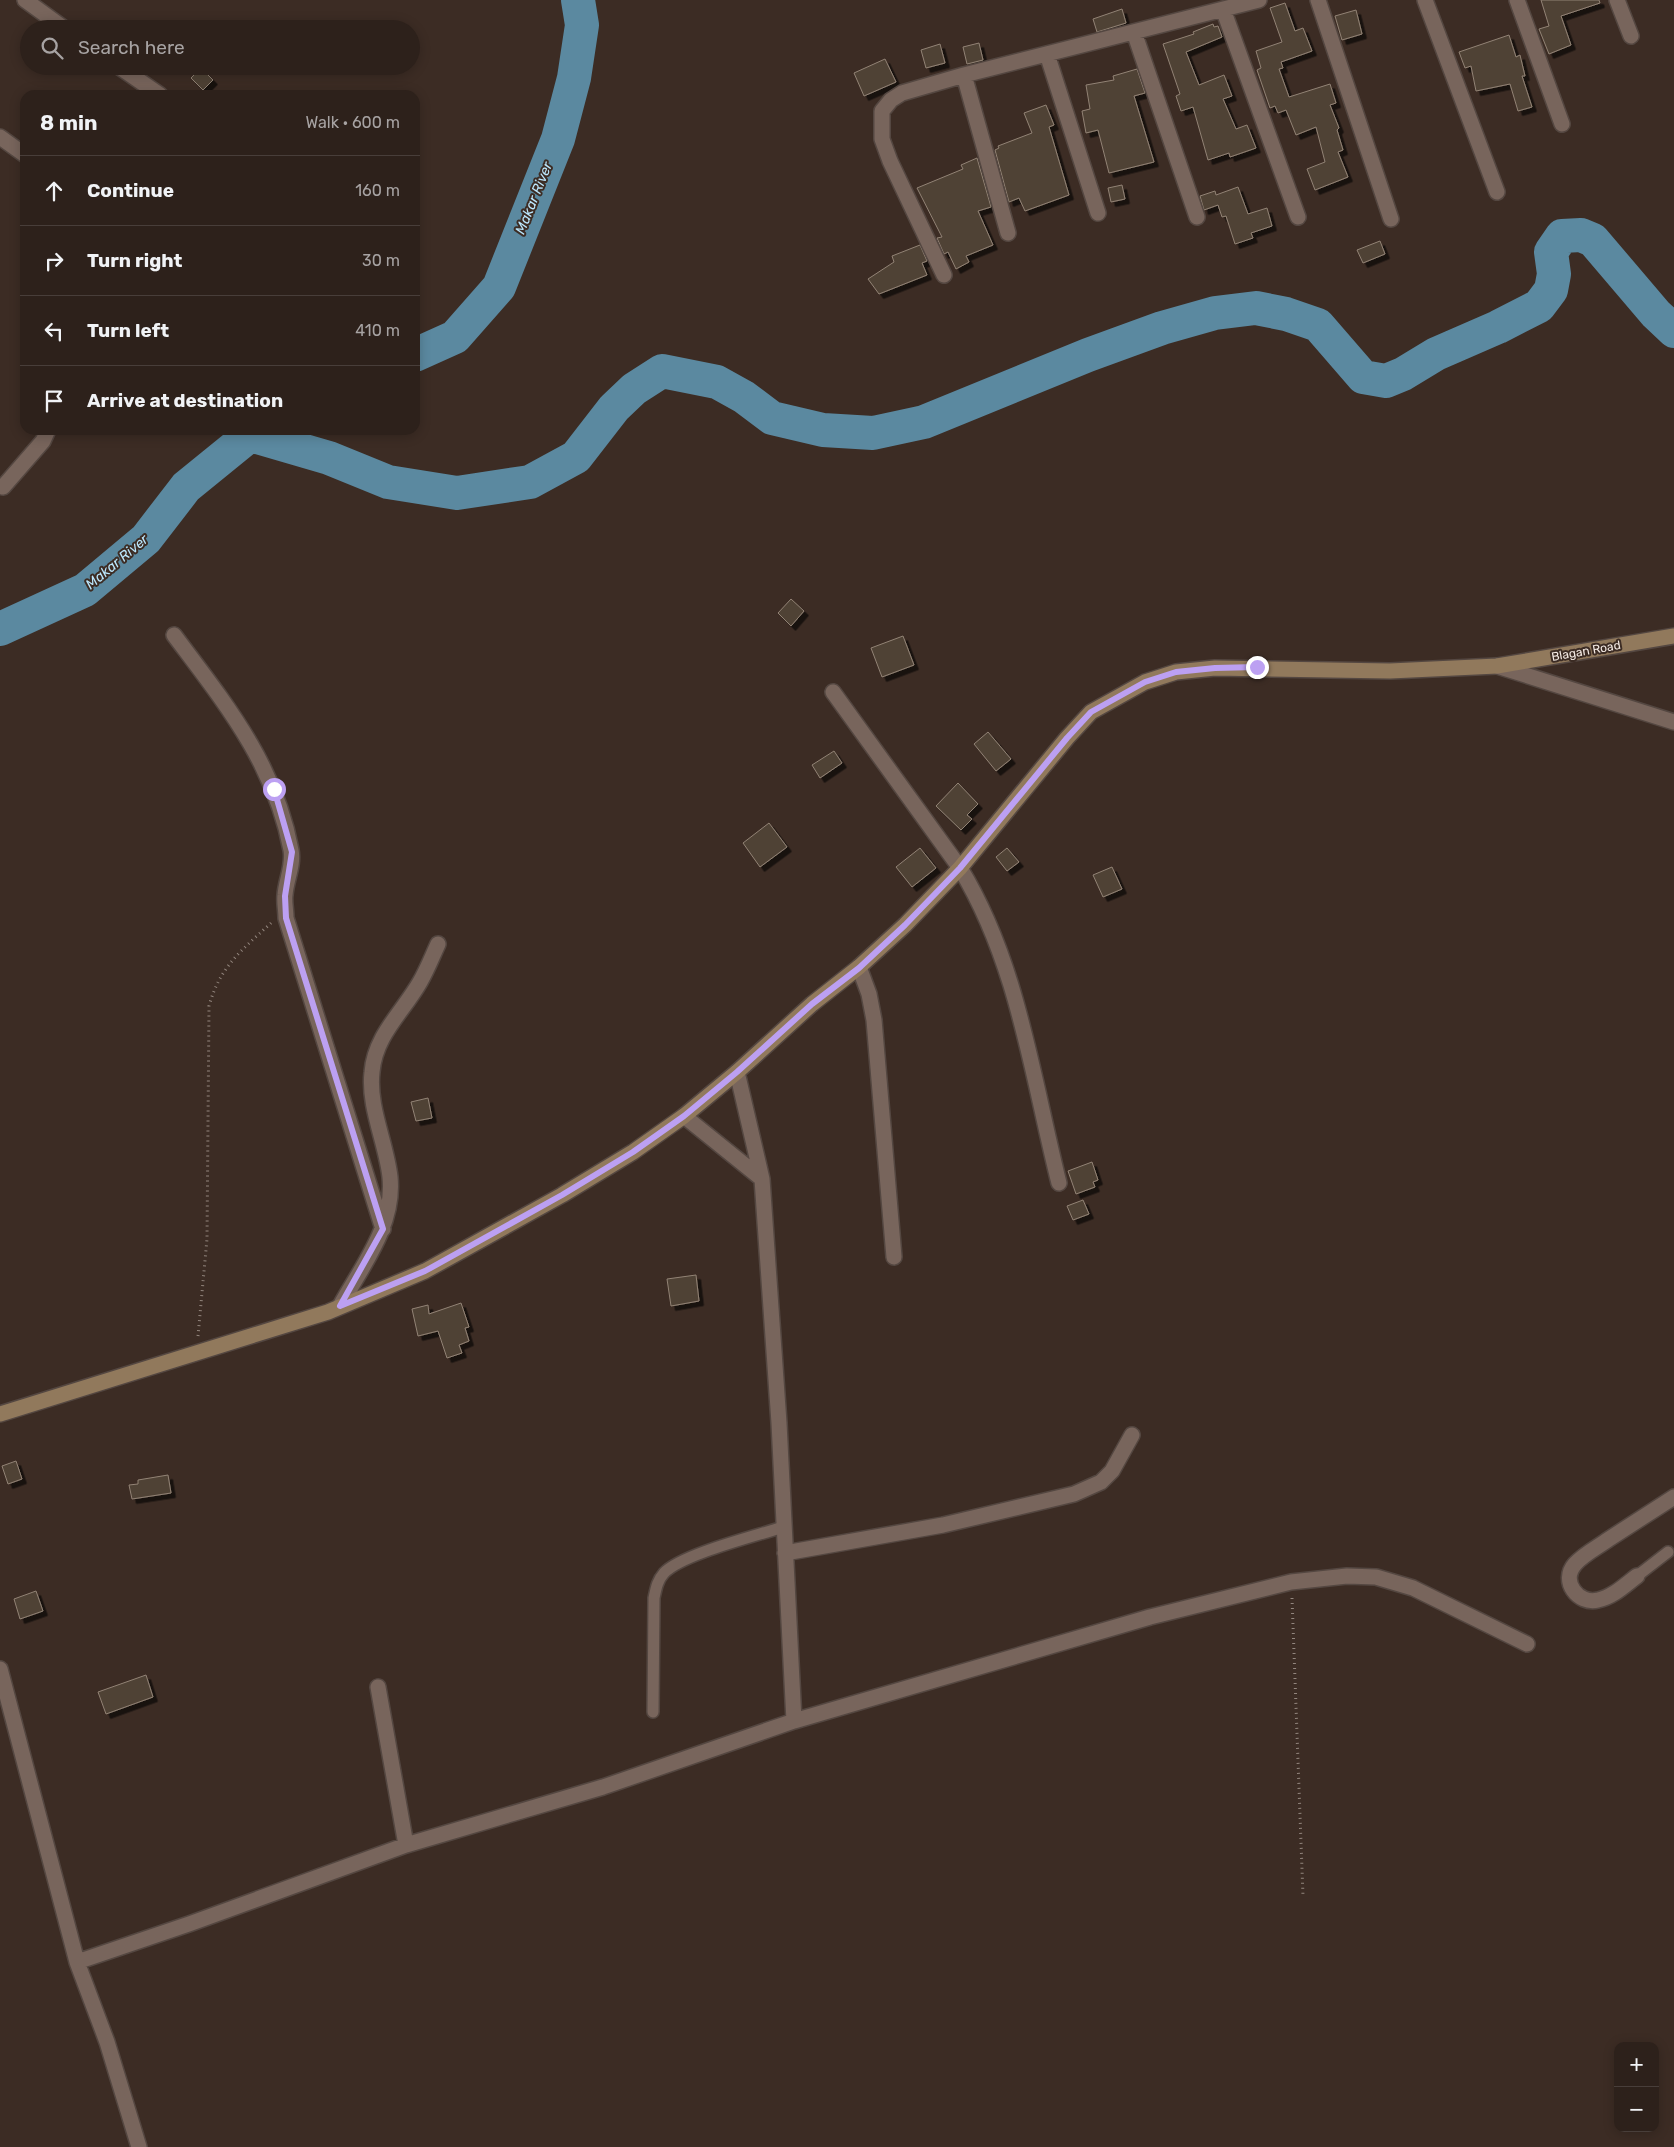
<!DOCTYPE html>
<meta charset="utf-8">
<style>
body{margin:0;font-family:Rubik,sans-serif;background:#352924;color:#f1f3f6}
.controls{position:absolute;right:15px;bottom:15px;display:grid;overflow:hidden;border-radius:10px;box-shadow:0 2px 12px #0003}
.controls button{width:45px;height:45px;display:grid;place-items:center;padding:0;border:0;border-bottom:1px solid #483e3a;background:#2d211b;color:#f1f3f6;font:25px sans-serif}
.stop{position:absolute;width:15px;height:15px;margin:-11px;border:4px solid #bca0f2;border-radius:50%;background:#fff}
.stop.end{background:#bca0f2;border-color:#fff;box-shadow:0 1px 5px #0008}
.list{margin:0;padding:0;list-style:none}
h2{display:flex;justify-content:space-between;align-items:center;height:65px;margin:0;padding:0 20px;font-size:21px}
h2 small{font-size:16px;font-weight:400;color:#a7a3a3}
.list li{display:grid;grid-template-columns:32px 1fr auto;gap:15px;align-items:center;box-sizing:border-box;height:70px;padding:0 20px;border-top:1px solid #483e3a}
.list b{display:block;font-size:19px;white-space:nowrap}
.list em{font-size:16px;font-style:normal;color:#a7a3a3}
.icon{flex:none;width:28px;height:28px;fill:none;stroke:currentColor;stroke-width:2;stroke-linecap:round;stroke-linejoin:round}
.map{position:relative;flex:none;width:1674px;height:2147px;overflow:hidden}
.search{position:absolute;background:#2d211b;box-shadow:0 2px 12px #0003;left:20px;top:20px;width:400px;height:55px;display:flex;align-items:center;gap:12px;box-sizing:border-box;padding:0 18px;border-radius:28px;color:#a7a3a3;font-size:19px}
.panel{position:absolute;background:#2d211b;box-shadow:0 2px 12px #0003;left:20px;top:90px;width:400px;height:345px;border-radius:15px}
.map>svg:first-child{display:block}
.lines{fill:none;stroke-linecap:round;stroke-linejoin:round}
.river{stroke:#5b89a0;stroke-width:34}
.building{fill:#4f4236;stroke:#928375;filter:url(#shadow)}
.lane-casing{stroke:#544741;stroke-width:14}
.street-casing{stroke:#544741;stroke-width:18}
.secondary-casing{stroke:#544741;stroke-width:18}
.path{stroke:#93867e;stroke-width:3;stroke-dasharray:1 4;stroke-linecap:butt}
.lane{stroke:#78655c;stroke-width:11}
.street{stroke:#78655c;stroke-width:15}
.secondary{stroke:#91795c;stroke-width:15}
.route{stroke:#bca0f2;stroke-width:6}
.labels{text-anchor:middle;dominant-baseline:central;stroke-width:4;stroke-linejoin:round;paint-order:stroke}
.street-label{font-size:12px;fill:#f4eae4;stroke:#3c2c24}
.water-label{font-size:14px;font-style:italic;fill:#bce8fe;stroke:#3c2c24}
</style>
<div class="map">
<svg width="1674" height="2147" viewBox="0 0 1674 2147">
<defs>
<filter id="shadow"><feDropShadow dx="4.5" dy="4.5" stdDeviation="0" flood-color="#0009"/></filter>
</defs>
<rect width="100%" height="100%" fill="#3c2c24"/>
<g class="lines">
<path class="river" d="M 415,355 L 455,337 L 499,287 L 558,139 L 574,78 L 582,25 L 578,0
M 250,435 L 329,458 L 388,482 L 457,493 L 530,482 L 576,457 L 614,408 L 634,389 L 662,371 L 717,382 L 744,397 L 772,418 L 823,430 L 873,433 L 924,422 L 1088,355 L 1162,328 L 1215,313 L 1256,308 L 1286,314 L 1318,325 L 1363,377 L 1386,381 L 1403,374 L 1436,354 L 1498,327 L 1539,306 L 1551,290 L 1554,274 L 1551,252 L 1562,236 L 1581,235 L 1593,240 L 1656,314 L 1674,331
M 0,629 L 85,590 L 146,539 L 186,487 L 250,435 L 260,430"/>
</g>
<path class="building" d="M 1541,0 L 1599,0 L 1600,3 L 1561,16 L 1571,45 L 1549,54 L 1539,29 L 1549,26 Z
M 1285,3 L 1295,31 L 1303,28 L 1312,51 L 1281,62 L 1283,68 L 1279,69 L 1289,97 L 1330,84 L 1336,103 L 1330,105 L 1339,128 L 1337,130 L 1343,150 L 1338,152 L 1348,177 L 1315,190 L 1307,169 L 1325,162 L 1316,127 L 1296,135 L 1286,110 L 1278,113 L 1275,106 L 1270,108 L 1257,70 L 1261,68 L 1256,51 L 1282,42 L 1270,8 Z
M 1122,9 L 1126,23 L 1097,32 L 1093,19 Z
M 1356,10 L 1362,34 L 1342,40 L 1335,16 Z
M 1213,24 L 1214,27 L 1218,26 L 1222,37 L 1186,52 L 1199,85 L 1224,75 L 1232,96 L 1223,99 L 1236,129 L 1247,125 L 1256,148 L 1230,157 L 1229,153 L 1208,160 L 1193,107 L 1181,111 L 1176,96 L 1180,94 L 1163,44 L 1194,34 L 1193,32 Z
M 1509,35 L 1516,57 L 1520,55 L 1525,76 L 1522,76 L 1532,107 L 1518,111 L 1510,84 L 1476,91 L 1471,66 L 1465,68 L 1459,52 Z
M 979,43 L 983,60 L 967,64 L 963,47 Z
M 940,44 L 945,63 L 926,68 L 921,50 Z
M 885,59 L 896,82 L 864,96 L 854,73 Z
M 201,68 L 213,80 L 203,90 L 191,78 Z
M 1137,69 L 1145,93 L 1134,96 L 1154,162 L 1109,173 L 1098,130 L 1086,133 L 1082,111 L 1090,109 L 1086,85 L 1114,80 L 1113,76 Z
M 1046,105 L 1054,125 L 1049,127 L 1069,195 L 1025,211 L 1019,198 L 1009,202 L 995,150 L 999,148 L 998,146 L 1032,133 L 1024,113 Z
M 977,158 L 991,207 L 978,211 L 993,245 L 966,256 L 969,262 L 956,269 L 948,252 L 944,254 L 937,238 L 942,237 L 917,188 L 963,169 L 961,165 Z
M 1122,185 L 1125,199 L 1111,202 L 1108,188 Z
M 1238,187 L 1248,214 L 1267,208 L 1272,226 L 1251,233 L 1253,238 L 1235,244 L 1226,216 L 1222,217 L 1218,205 L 1204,210 L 1200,196 L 1215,191 L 1216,195 Z
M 1380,241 L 1385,254 L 1363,263 L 1357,250 Z
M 920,245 L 927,261 L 922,263 L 927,275 L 879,294 L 868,279 L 894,262 L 892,256 Z
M 791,599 L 804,611 L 791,626 L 778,613 Z
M 903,636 L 914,665 L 882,677 L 871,648 Z
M 988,732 L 1011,759 L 996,771 L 974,744 Z
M 834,751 L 842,763 L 820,778 L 812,765 Z
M 958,783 L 978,804 L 967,815 L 972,819 L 961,830 L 936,806 Z
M 769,823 L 787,847 L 760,867 L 743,843 Z
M 920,848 L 936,868 L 912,887 L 896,867 Z
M 1007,848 L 1019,862 L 1007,871 L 996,857 Z
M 1112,867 L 1122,889 L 1103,897 L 1093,875 Z
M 428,1098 L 432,1118 L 416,1121 L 411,1102 Z
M 1092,1162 L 1098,1180 L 1093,1182 L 1095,1187 L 1076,1194 L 1068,1171 Z
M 1083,1200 L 1089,1214 L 1073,1220 L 1067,1206 Z
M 696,1275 L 699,1301 L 671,1306 L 667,1279 Z
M 461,1303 L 469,1327 L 465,1328 L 469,1341 L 459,1345 L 462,1353 L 447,1358 L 438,1331 L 418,1336 L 412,1309 L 428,1305 L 429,1314 Z
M 16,1461 L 22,1479 L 8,1484 L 2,1466 Z
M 168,1475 L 171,1493 L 132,1499 L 129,1485 L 138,1484 L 138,1480 Z
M 36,1591 L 43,1611 L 20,1619 L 14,1599 Z
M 146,1675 L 153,1697 L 106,1714 L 98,1692 Z"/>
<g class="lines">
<g class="lane-casing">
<path id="lane" d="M 1637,1576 L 1668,1552
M 653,1712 L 654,1598 C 656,1589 657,1581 664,1573 C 682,1554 756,1536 783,1527"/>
</g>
<g class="street-casing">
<path id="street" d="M 25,0 L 65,29
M 1318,0 L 1391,219
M 1425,0 L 1497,192
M 1517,0 L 1562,124
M 1617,0 L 1631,36
M 1223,9 L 1298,217
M 1134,32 L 1197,217
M 1047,54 L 1098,213
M 118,66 L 160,95
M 964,75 L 1008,233
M 0,137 L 25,155
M 944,275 L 890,161 L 882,139 L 882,111 L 891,100 L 902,93 L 964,75 L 1259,0
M 3,487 L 43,441 L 48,430
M 174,635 C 225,703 275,764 291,850 C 294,865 286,880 285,895 C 284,902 286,910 286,918 L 383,1229
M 1497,666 L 1674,722
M 833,692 L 960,868 C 1018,963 1032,1076 1059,1183
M 859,967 L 869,994 L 874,1020 L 894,1257
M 737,1072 L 762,1179 L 779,1423 L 794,1721
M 684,1116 L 762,1179
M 340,1306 C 362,1266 395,1225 390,1177 C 386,1142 368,1107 372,1072 C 375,1035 403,1012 420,982 C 427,970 432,957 438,944
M 785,1553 L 943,1525 L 1074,1494 L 1101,1482 L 1112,1471 L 1132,1435
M 1637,1576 C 1625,1585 1613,1597 1598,1600 C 1578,1605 1560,1581 1575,1564 C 1584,1554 1598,1547 1609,1539 C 1631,1525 1652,1511 1674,1497
M 0,1669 L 77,1962 L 107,2042 L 139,2147
M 378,1687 L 406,1845
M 77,1962 L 189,1924 L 406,1845 L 603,1787 L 794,1721 L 1150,1617 L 1291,1582 L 1347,1576 L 1376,1577 L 1413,1588 L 1527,1644"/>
</g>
<g class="secondary-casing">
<path id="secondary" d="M 0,1414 L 328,1312 L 425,1271 L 562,1195 L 633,1152 L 684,1116 L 737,1072 L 812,1004 L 859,967 L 905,925 L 960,868 L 1067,738 L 1091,712 L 1145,682 L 1176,672 L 1215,668 L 1390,671 L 1497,666 L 1674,636"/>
</g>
<path class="path" d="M 198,1336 L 207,1239 L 209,1006 C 220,966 242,950 271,923
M 1292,1598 L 1303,1896"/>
<use href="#lane" class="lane"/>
<use href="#street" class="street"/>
<use href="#secondary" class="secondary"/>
</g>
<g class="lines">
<path class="route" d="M 274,789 L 292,852 L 285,896 L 286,918 L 383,1229 L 340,1306 L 425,1271 L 562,1195 L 633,1152 L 684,1116 L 737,1072 L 812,1004 L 859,968 L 905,925 L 960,868 L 1067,738 L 1091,712 L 1145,682 L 1176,672 L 1215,668 L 1257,667"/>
</g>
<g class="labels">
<g class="street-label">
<text transform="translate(1586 651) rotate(-10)">Blagan Road</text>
</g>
<g class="water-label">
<text transform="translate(534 198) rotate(-68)">Makar River</text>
<text transform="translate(117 562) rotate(-40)">Makar River</text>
</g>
</g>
</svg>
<div class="controls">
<button>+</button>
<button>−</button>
</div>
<div class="stop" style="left:274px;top:789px"></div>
<div class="stop end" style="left:1257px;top:667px"></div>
<div class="search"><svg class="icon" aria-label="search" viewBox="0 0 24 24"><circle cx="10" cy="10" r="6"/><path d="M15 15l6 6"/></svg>Search here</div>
<section class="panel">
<h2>8 min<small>Walk · 600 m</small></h2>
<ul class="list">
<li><svg class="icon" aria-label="ahead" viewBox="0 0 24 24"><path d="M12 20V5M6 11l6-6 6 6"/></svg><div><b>Continue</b></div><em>160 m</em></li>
<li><svg class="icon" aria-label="right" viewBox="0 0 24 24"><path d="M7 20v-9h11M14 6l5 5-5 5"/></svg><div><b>Turn right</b></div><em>30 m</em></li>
<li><svg class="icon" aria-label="left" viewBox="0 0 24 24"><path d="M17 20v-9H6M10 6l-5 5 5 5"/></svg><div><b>Turn left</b></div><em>410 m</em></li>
<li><svg class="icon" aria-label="arrive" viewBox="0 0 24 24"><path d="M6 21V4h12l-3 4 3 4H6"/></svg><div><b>Arrive at destination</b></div></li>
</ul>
</section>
</div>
